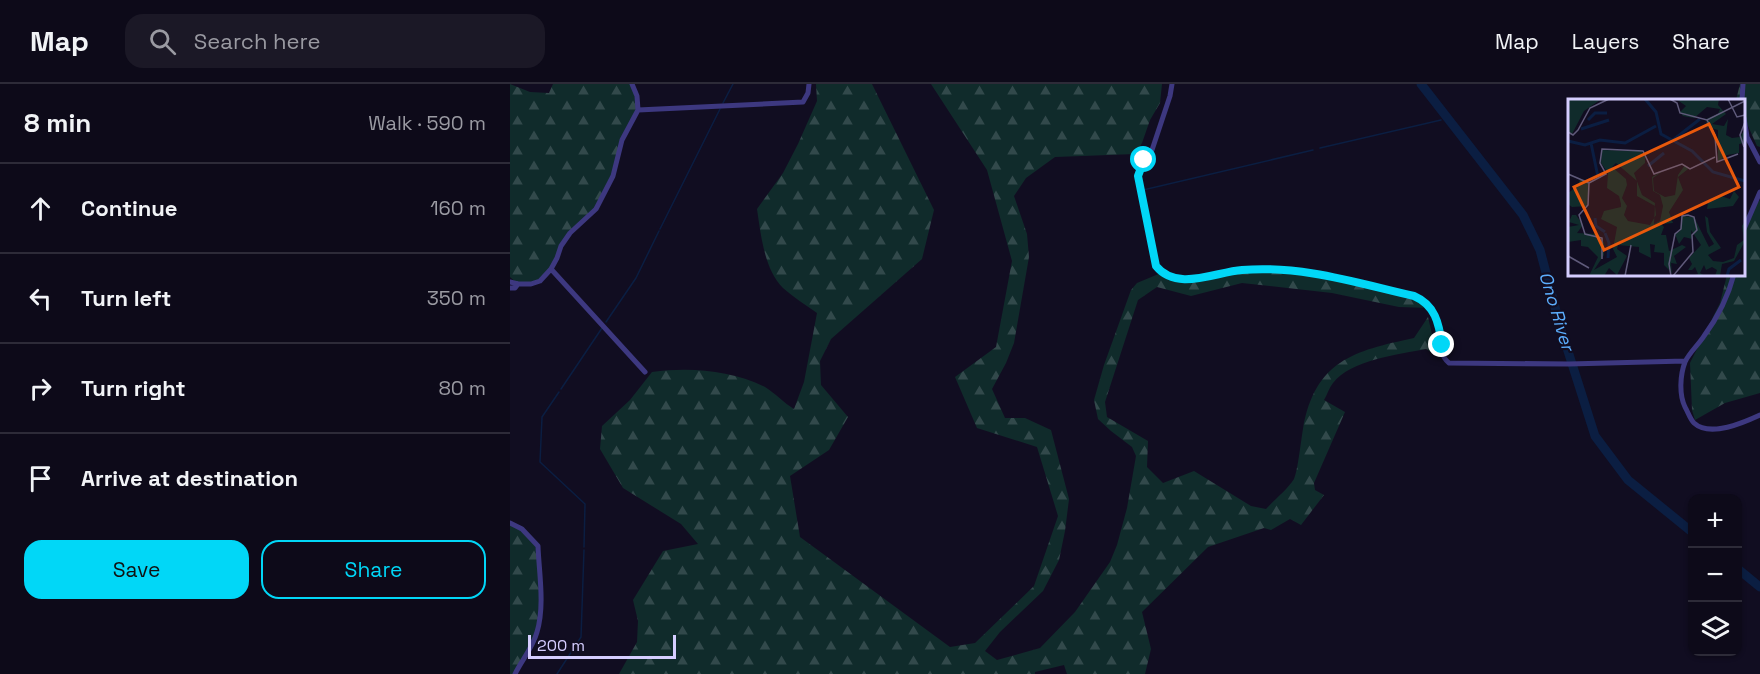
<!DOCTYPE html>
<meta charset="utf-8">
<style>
body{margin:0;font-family:"Space Grotesk",sans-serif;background:#1b1826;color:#f1f3f6}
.controls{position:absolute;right:18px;bottom:18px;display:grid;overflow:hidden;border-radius:12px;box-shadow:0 2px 4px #0004}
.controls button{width:54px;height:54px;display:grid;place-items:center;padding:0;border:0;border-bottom:2px solid #2d2b38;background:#0d0a19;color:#f1f3f6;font:30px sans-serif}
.scale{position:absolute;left:18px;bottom:15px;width:148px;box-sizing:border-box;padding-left:6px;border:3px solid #d5cdff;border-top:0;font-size:16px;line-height:21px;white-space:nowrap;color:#d5cdff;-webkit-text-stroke:4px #110d21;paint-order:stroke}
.stop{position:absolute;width:18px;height:18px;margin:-14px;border:4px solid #01d7f7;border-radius:50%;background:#fff}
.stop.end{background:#01d7f7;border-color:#fff;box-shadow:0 2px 6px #0008}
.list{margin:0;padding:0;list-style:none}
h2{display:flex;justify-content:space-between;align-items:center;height:78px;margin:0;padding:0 24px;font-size:26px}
h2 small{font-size:20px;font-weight:400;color:#9a9aa2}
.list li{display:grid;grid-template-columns:39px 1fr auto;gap:18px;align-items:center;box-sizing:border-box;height:90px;padding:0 24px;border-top:2px solid #2d2b38}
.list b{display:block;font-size:22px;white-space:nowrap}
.list em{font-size:20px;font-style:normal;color:#9a9aa2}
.actions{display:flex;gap:12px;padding:18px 24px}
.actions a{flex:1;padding:14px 0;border:2px solid #01d7f7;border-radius:18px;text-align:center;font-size:21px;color:#01d7f7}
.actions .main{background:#01d7f7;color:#111}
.icon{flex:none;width:33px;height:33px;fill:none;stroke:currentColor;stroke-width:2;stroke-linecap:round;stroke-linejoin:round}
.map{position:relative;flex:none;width:1250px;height:590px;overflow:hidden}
header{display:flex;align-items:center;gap:36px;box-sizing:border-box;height:84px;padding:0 30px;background:#0d0a19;border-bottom:2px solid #2d2b38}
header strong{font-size:28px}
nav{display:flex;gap:33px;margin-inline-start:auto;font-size:21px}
.search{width:420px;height:54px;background:#1b1826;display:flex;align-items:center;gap:15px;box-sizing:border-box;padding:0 21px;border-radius:18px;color:#9a9aa2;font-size:22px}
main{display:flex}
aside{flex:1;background:#0d0a19}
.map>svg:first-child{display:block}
.forest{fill:url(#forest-firs)}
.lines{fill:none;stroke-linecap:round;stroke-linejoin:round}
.stream{stroke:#0b1e42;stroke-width:1.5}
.river{stroke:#0b1e42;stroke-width:9}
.minor{stroke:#3d3880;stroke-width:5}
.route{stroke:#01d7f7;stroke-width:8}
.labels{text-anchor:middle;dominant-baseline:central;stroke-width:4.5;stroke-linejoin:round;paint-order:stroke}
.water-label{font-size:18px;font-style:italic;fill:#5caefe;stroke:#110d21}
.inset-river{fill:none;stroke:#0b1e42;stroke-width:3}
.inset-road{fill:none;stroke:#5f5a7a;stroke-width:1.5}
.view{fill:#e8590c;fill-opacity:0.15;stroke:#e8590c;stroke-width:3}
.inset-edge{fill:none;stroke:#d5cdff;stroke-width:3}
</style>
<header>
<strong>Map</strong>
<div class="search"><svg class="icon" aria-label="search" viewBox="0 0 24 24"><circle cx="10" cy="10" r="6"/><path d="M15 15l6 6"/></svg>Search here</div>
<nav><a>Map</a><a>Layers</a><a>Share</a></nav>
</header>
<main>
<aside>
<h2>8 min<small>Walk · 590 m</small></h2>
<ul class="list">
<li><svg class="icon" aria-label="ahead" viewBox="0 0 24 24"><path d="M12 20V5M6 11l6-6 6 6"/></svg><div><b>Continue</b></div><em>160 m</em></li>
<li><svg class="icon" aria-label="left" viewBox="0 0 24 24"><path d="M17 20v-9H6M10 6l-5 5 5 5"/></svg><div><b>Turn left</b></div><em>350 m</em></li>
<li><svg class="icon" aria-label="right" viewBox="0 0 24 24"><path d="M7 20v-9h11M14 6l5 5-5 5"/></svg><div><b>Turn right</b></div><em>80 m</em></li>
<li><svg class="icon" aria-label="arrive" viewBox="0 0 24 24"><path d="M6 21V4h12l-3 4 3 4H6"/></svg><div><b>Arrive at destination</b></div></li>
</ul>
<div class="actions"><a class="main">Save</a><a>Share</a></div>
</aside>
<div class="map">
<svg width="1250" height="590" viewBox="0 0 1250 590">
<defs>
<pattern id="forest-firs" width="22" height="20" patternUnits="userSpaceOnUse" patternTransform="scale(1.5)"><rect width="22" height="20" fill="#102b2b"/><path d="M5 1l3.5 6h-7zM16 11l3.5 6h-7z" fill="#32494b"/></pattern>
</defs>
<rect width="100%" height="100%" fill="#110d21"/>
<path class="forest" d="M 0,0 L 20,8 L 39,9 L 43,0 L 122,0 L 128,26 L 112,56 L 103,92 L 86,125 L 60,149 L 47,174 L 30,197 L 8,200 L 0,193 Z
M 306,0 L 362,0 L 424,126 L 412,175 L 321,255 L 310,277 L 311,301 L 338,333 L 319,366 L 280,392 L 290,453 L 440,563 L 465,559 L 524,502 L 548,432 L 527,363 L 467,344 L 445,293 L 486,263 L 502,177 L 477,86 L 421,0 L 652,0 L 650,19 L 640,36 L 632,59 L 625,70 L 545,73 L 516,94 L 504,112 L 517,150 L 519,173 L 504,259 L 496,279 L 482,305 L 495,334 L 515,334 L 541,346 L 559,415 L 555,447 L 549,476 L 533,507 L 490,548 L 475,567 L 487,576 L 530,564 L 565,528 L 600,478 L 607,461 L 617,424 L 626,372 L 622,363 L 601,347 L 588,335 L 584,316 L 594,281 L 621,206 L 627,199 L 651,189 L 667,195 L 731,186 L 790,188 L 904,212 L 920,224 L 889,223 L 822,209 L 732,199 L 681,212 L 647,203 L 628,216 L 595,318 L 597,333 L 638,357 L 637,383 L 653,399 L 684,387 L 741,422 L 756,425 C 764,416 777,406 784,395 C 788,386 791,356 793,345 C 805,277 843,267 904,254 L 918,233 L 927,272 L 916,265 C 890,270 840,276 823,299 C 819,304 817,311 814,316 L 835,328 L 804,399 L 805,406 L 814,411 L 791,441 L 780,435 L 761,446 L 754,444 L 698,463 L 632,528 L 641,565 L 635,590 L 557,590 L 554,581 L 525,588 L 525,590 L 109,590 L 127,558 L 128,537 L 123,516 L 153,467 L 188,460 L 171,440 L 113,404 L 90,365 L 92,342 L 120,316 L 142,288 C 180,283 220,286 255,303 C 265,309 274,319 284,325 L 294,298 L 307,229 C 296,221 283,213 273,204 C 254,185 251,151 247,125 L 273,89 L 288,60 L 307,17 Z
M 1230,0 L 1250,0 L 1250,63 L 1247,62 L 1234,33 L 1234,16 L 1226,16 Z
M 1250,116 L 1250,309 L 1215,319 L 1185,336 L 1182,326 L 1180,279 L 1210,219 L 1217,191 L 1234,190 L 1234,135 Z
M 0,439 L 12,445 L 28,462 L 30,511 L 27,547 L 5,590 L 0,590 Z"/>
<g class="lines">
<path class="stream" d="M 213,19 L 223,0
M 937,35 L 938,34
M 810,64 L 931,36
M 633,106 L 803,66
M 150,145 L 210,25
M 96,238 L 126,194 L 149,147
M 51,305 L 92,244
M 49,308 L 32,333 L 30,378 L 75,420 L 74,463
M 47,590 L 71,553 L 74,466"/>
<path class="river" d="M 911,0 L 1013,131 L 1030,166 L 1050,242 L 1085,352 L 1118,396 L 1182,448
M 1228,485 L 1250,503"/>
<path class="minor" d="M 662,0 L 660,12 L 642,66 L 634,76 L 628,92 L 646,182 C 667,208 705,188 732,186 C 791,181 847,199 904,212 C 943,228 920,264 939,279 L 1059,280 L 1175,277
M 1232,16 L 1233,0
M 128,26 L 293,18 L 298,9 L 299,0
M 1234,34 L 1237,53 L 1250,78
M 1234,145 L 1250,108
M 41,185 L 135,288
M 1224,190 C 1218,213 1208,233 1194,252 C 1189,260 1179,269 1175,278 C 1170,291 1169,311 1175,323 C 1178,328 1180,335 1184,339 C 1200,354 1235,338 1250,331
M 0,198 L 8,200 L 21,200 L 30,197 L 41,185 L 47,174 L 51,162 L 60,149 L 86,125 L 103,92 L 112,56 L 128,26 L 127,12 L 122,0
M 0,204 L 5,204 L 8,200
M 0,439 L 12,445 L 28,462 C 29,489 35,521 27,548 C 23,563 12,576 5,590"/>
</g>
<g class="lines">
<path class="route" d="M 634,76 L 628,92 L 646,182 C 667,208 705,188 732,186 C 791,181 847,199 904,212 C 925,221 929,239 932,261"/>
</g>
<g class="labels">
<g class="water-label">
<text transform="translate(1047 227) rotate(73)">Ono River</text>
</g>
</g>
<g transform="translate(1058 15)">
<rect width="177" height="177" fill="#110d21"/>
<path d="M 0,0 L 32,1 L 16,12 L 4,35 L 0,32 ZM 108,0 L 151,0 L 150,6 L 158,15 L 144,25 L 156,27 L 160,20 L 158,36 L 164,39 L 172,38 L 177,30 L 177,44 L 171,45 L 171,54 L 159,56 L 150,63 L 150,31 L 139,28 L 138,20 L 150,15 L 152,10 L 139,8 L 126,19 L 115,17 L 112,13 L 118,7 ZM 34,51 L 73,52 L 77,57 L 77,64 L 66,74 L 74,96 L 87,104 L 86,125 L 92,122 L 95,107 L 92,96 L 85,92 L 84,78 L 95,72 L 85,79 L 86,92 L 97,98 L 107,96 L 110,76 L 117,66 L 120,70 L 110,78 L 115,91 L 101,113 L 105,124 L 93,125 L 96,128 L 93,136 L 98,136 L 101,152 L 114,146 L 118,148 L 106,157 L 109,165 L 103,164 L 104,174 L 96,166 L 96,154 L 86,153 L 87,146 L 82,145 L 83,159 L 71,153 L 71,148 L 50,146 L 49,150 L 59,157 L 49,176 L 41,169 L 36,177 L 21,177 L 30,158 L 20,148 L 13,147 L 13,141 L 0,143 L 0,128 L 11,126 L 1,123 L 4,116 L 8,116 L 15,126 L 9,134 L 30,135 L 36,144 L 36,156 L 26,171 L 49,158 L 45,150 L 49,128 L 33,120 L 36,112 L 53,108 L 53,105 L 51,97 L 39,89 L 40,74 L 33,64 ZM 48,64 L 69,82 L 69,97 L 87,107 L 88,116 L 82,126 L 60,122 L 56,116 L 59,107 L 54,99 L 59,86 L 58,80 L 44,68 ZM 12,80 L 21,84 L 19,107 L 4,108 L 0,105 L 0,94 L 10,87 ZM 166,92 L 171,98 L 165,107 L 139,110 L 140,104 L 153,97 L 162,100 ZM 114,117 L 126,118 L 141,148 L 146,145 L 139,133 L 137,117 L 140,119 L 142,133 L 153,149 L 140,156 L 145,162 L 155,163 L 166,159 L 169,146 L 176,141 L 174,127 L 177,122 L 177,142 L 166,162 L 154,165 L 152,177 L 147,177 L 149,171 L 144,168 L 138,171 L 136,166 L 132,174 L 137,177 L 123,177 L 130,175 L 127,168 L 120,175 L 124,171 L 120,171 L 124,165 L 121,159 L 133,146 L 123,131 L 124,140 L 116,138 L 111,145 L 107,135 L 112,132 Z" fill="#102b2b" fill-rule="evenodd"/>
<path class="inset-river" d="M 77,0 L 88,13 L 93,35 L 124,52 L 145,73 L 177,82M 20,21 L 27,14 L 39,14M 13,30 L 41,21M 105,41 L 132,20M 0,42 L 17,46 L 32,41 L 57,44 L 88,27M 23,44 L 30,78M 80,67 L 96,54M 27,119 L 28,127 L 37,133M 37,134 L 41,144 L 40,159M 159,177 L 161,170 L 173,161"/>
<path class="inset-road" d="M 102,0 L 109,4 L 112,14 L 139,21 L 177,2M 160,0 L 169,18 L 177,16M 139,21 L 147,36 L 149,63 L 170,55M 0,33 L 5,36 L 10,31 L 22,9 L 41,0M 176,48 L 172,36 L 177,23M 0,75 L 21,84M 21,84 L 38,75 L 32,64 L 34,50 L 75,52 L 86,75 L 114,65 L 122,70 L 147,58M 21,84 L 20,106 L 11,116 L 17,135 L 34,139 L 34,160M 0,157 L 21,169M 57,177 L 63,146M 103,177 L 101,165 L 107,135 L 113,130 L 114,117 L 120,116 L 126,118 L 129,131 L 124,136 L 125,153 L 105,177"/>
<path class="view" d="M 141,25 L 171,88 L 36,151 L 6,88 Z"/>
<rect width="177" height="177" class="inset-edge"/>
</g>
</svg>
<div class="controls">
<button>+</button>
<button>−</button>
<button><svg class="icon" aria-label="layers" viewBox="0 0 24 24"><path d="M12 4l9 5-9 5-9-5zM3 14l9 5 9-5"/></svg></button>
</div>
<div class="scale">200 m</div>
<div class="stop" style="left:634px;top:76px"></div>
<div class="stop end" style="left:932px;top:261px"></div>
</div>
</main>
